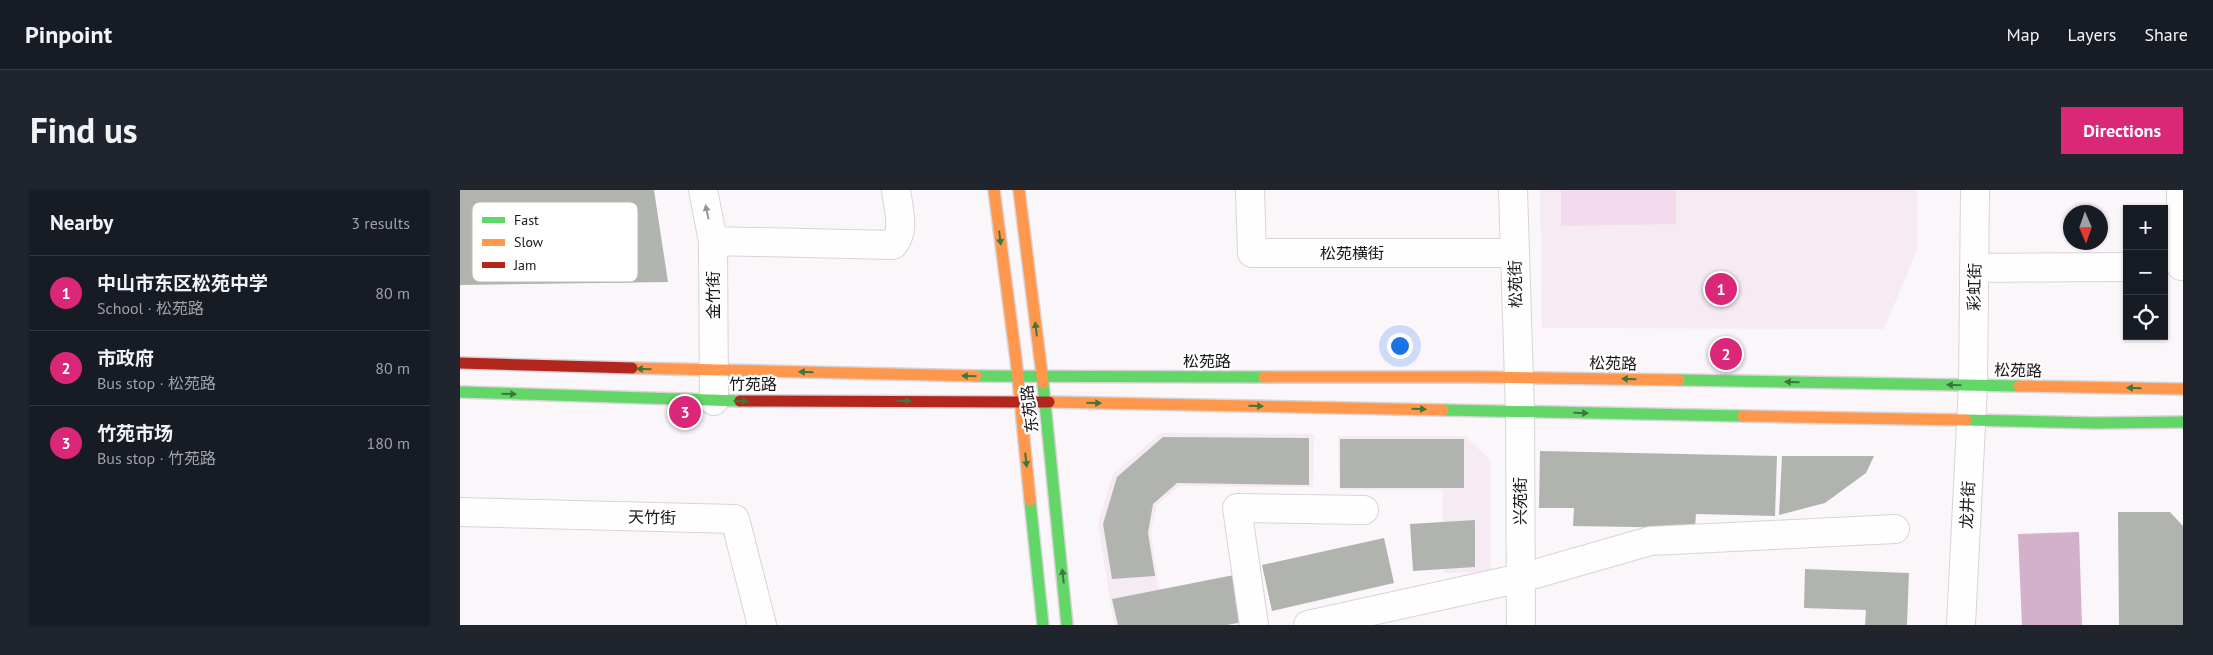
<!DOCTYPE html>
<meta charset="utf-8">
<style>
body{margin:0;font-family:"PT Sans","Noto Sans SC",sans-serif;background:#20242c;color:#f1f3f6}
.controls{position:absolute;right:15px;top:15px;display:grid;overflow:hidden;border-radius:0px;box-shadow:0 1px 4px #0004}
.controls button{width:45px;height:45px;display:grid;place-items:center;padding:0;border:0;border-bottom:1px solid #363941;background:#171b24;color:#f1f3f6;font:25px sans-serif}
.compass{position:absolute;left:1603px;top:15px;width:45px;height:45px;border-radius:50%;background:#171b24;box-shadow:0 1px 4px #0004;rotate:178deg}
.you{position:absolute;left:939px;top:155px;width:18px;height:18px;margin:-12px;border:4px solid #fff;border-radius:50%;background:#1a73e8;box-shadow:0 0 0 8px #1a73e833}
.badge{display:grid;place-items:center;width:32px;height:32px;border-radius:50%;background:#db2777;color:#fff;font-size:16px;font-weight:700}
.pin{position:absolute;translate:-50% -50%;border:2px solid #fff;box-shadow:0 1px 5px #0006}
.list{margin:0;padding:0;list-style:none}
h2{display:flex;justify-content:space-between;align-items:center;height:65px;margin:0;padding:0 20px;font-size:21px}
h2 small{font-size:16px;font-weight:400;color:#9ea1a6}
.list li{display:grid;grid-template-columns:32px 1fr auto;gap:15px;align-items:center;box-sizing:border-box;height:75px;padding:0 20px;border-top:1px solid #363941}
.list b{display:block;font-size:19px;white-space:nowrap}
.list p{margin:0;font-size:16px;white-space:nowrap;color:#9ea1a6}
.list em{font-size:16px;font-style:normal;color:#9ea1a6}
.icon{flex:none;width:28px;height:28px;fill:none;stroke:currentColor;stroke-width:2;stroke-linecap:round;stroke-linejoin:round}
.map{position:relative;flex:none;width:1723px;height:435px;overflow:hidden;border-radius:0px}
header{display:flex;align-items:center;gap:30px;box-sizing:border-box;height:70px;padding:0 25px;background:#171b24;border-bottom:1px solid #363941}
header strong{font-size:24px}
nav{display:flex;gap:28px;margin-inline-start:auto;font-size:18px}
.intro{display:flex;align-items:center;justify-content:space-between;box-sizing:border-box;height:120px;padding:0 30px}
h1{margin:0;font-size:35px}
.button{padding:12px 22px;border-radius:0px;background:#db2777;color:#fff;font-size:18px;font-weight:700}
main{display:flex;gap:30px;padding:0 30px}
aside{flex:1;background:#171b24;border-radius:0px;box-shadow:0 1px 4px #0004}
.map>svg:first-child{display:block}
.built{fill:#f6eaf3}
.green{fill:#f3dbed}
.water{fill:#d3b1cb}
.building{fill:#b1b4ae}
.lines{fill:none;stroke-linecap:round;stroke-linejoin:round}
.street-casing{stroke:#d8d4d6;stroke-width:30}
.fast-casing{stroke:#d8d4d6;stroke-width:14}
.slow-casing{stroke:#d8d4d6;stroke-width:14}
.jam-casing{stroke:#d8d4d6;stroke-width:14}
.street{stroke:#fefefe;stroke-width:28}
.fast{stroke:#63d668;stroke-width:11}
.slow{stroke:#ff974d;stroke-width:11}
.jam{stroke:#b3261e;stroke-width:11}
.oneway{fill:#979697}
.oneway2{fill:#3e7640}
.labels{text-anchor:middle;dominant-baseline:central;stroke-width:4.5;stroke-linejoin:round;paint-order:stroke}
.street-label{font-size:16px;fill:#1a1619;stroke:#fff}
.key{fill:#fff;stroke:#bab9ba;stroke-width:1}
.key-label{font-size:14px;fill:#1a1619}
</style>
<header>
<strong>Pinpoint</strong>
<nav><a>Map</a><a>Layers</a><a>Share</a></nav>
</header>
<div class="intro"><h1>Find us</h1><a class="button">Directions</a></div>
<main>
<aside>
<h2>Nearby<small>3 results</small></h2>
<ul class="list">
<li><span class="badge">1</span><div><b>中山市东区松苑中学</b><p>School · 松苑路</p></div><em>80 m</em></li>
<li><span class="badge">2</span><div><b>市政府</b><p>Bus stop · 松苑路</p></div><em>80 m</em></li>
<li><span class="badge">3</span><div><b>竹苑市场</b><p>Bus stop · 竹苑路</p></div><em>180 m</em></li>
</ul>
</aside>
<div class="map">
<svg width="1723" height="435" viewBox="0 0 1723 435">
<rect width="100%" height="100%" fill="#fbf6fa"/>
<path class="built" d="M 1080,0 L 1457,0 L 1457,60 L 1424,139 L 1082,138 Z
M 701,243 L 854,244 L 853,297 L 719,296 L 697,315 L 691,342 L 704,435 L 654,435 L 638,333 L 653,284 Z
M 878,246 L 1005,246 L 1031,271 L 1031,382 L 984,383 L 982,300 L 879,300 Z"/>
<path class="green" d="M 1101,0 L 1216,0 L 1216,34 L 1101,36 Z"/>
<path class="water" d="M 1619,342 L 1622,435 L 1562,435 L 1558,344 Z"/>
<path class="building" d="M 0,0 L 194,0 L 208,92 L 0,95 Z
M 703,247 L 849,248 L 849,295 L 717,293 L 693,314 L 688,343 L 695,386 L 652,389 L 643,334 L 657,287 Z
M 880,249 L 1004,249 L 1004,298 L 880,298 Z
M 1080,261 L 1317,266 L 1315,326 L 1236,324 L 1235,338 L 1113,336 L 1114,318 L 1079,318 Z
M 1322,266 L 1414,266 L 1406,283 L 1365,313 L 1319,325 Z
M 1658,322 L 1710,322 L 1723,336 L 1723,435 L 1659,435 Z
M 1015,330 L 1015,377 L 953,381 L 950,334 Z
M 924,348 L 934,393 L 812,421 L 802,375 Z
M 1345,379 L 1449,383 L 1447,435 L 1405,435 L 1406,420 L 1344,418 Z
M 774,385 L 783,432 L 767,435 L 658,435 L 652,409 Z"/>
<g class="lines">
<g class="street-casing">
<path id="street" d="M 243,0 L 253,51 L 254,211
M 790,0 L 792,63 L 1055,63
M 1053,0 L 1060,222 L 1061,435
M 253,51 L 433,55 C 446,41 438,17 436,0
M 1721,76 L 1721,0
M 1514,78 L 1667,77
M 0,322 L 275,329 L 302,435
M 794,435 L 777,318 L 904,320
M 848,435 L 1061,388 L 1190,351 L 1435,339
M 1501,435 L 1513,195 L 1515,0"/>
</g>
<g class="fast-casing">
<path id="fast" d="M 516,186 L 804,187
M 1219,190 L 1559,196
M 583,193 L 607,435
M 0,202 L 280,211
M 983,220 L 1283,226
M 1506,230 L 1636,233 L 1723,232
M 570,310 L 583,435"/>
</g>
<g class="slow-casing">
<path id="slow" d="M 534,0 L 556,169 L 570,310
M 559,0 L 583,193
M 172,178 L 516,186
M 804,187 L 1018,187 L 1219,190
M 1559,196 L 1723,199
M 589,212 L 983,220
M 1283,226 L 1506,230"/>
</g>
<g class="jam-casing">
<path id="jam" d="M 0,173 L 172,178
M 280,211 L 589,212"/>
</g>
<use href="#street" class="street"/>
<use href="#fast" class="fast"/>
<use href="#slow" class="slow"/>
<use href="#jam" class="jam"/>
</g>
<defs><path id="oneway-solid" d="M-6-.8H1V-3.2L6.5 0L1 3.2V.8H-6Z" transform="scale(1.25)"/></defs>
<use class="oneway" href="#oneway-solid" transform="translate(247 22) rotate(-102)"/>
<g class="oneway2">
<use href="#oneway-solid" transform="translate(540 48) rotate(83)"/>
<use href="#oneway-solid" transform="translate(576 139) rotate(-97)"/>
<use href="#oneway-solid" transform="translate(184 179) rotate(-179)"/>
<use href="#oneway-solid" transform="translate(346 182) rotate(-179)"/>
<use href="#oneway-solid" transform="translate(509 186) rotate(-179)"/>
<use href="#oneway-solid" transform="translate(1169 189) rotate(-179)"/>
<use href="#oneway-solid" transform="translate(1332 192) rotate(-179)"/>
<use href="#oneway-solid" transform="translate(1494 195) rotate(-179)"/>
<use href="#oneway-solid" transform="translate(1674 198) rotate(-179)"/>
<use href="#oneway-solid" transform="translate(49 204) rotate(2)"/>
<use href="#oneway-solid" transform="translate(281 211)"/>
<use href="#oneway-solid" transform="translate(444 211)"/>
<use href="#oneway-solid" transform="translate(634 213) rotate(1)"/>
<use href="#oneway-solid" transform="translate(796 216) rotate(1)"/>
<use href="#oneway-solid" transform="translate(959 219) rotate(1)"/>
<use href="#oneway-solid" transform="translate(1121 223) rotate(1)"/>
<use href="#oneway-solid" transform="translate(566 270) rotate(84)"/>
<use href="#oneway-solid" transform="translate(603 386) rotate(-96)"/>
</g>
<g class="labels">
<g class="street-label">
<text x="892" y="63">松苑横街</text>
<text transform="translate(1055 94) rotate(-91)">松苑街</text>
<text transform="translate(1514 97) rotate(-89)">彩虹街</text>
<text transform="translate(253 105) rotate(-90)">金竹街</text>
<text x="747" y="171">松苑路</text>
<text transform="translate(1153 173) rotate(1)">松苑路</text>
<text transform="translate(1558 180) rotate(1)">松苑路</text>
<text x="293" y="194">竹苑路</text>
<text transform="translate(569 219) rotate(-97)">东苑路</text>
<text transform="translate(1060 311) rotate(-90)">兴苑街</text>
<text transform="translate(1507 315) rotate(-87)">龙井街</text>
<text transform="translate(192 327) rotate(1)">天竹街</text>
</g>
</g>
<rect x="12" y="12" width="166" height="80" rx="8" class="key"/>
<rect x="22" y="27" width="23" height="6" fill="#63d668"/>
<rect x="22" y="49" width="23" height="7" fill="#ff974d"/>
<rect x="22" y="72" width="23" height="6" fill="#b3261e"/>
<g class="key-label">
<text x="54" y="35">Fast</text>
<text x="54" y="57">Slow</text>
<text x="54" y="80">Jam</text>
</g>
</svg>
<div class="controls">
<button>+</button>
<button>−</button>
<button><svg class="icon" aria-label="locate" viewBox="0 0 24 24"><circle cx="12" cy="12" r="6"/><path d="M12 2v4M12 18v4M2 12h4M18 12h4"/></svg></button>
</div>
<svg class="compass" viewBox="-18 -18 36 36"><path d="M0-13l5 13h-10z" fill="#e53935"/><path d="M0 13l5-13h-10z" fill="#9ea1a6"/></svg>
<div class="you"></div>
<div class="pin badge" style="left:1261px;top:99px">1</div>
<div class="pin badge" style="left:1266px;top:164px">2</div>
<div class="pin badge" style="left:225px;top:222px">3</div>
</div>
</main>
